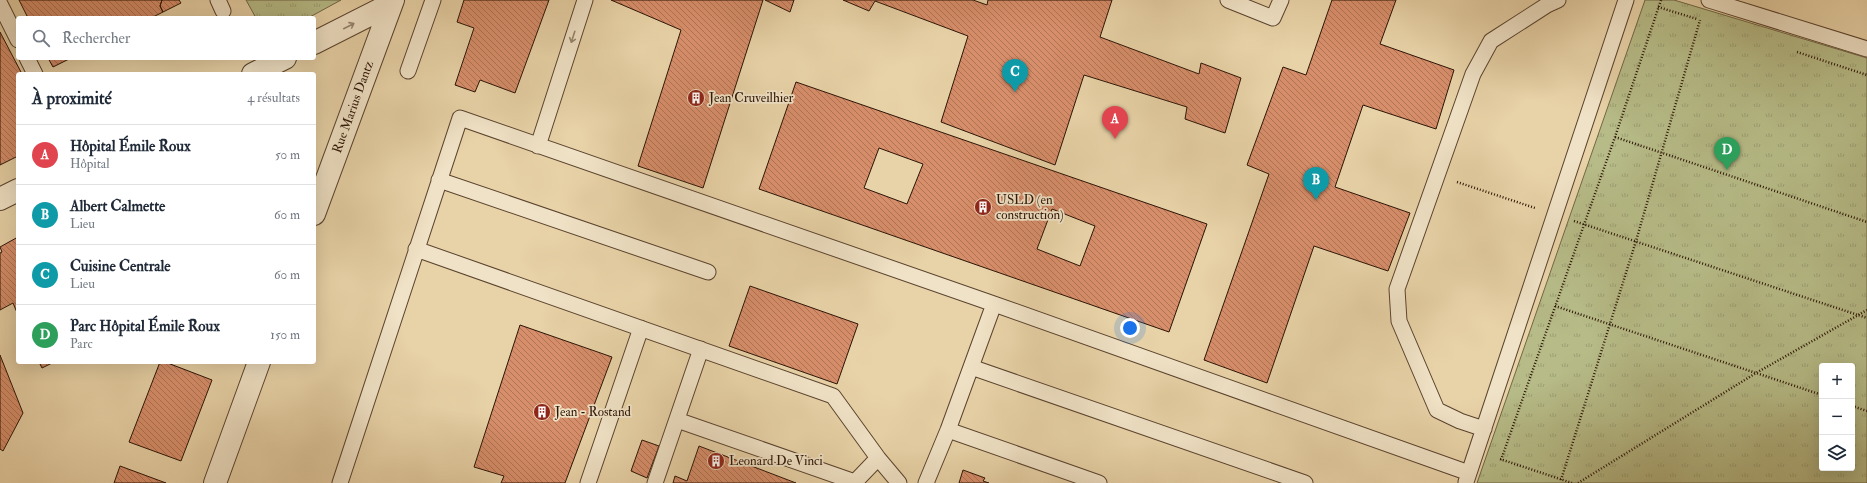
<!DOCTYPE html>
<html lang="fr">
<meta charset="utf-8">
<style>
body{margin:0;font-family:"IM FELL Double Pica",serif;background:#f6f6f7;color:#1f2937}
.controls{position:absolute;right:12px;bottom:12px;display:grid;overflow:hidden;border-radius:4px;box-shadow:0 4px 16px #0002}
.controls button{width:36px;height:36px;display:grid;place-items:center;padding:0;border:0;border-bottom:1px solid #e0e1e3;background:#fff;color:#1f2937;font:20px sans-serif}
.you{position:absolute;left:1130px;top:328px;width:14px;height:14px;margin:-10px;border:3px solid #fff;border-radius:50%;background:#1a73e8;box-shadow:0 0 0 6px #1a73e833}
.badge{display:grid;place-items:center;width:26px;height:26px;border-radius:50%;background:#2563eb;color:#fff;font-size:13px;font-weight:700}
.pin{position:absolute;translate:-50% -33px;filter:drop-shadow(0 1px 2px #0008)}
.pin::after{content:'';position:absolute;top:21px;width:14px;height:12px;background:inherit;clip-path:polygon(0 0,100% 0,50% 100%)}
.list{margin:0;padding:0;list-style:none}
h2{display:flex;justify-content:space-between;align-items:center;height:52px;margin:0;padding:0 16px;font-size:17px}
h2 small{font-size:13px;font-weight:400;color:#747a83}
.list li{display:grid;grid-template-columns:26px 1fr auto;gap:12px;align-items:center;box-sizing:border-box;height:60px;padding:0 16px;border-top:1px solid #e0e1e3}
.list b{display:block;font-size:15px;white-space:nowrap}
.list p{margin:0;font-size:13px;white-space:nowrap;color:#747a83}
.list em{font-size:13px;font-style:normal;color:#747a83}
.icon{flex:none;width:22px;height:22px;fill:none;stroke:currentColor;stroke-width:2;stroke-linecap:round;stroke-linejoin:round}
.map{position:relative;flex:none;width:1867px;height:483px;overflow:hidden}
.search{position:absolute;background:#fff;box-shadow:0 4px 16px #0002;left:16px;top:16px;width:300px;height:44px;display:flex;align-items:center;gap:10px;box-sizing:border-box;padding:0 14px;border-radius:4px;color:#747a83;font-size:15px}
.panel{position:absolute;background:#fff;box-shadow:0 4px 16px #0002;left:16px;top:72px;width:300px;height:292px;border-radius:4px}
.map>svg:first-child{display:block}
.park{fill:url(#park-tufts);stroke:#706746;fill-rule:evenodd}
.building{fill:url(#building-back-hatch);stroke:#2b1305;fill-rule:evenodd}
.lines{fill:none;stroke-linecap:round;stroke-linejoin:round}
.service-casing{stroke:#5a432e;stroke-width:17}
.minor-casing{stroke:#5a432e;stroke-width:24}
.path{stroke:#2b1305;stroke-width:2.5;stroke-dasharray:1 2;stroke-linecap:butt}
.service{stroke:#f0e2c6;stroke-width:15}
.minor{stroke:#f0e2c6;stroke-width:22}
.oneway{stroke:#97856f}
.labels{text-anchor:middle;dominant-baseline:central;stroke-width:3.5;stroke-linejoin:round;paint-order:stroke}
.poi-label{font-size:13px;fill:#2b1305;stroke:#f0e2c6;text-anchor:start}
.street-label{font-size:13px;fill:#2b1305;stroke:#f0e2c6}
</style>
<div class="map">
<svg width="1867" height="483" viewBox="0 0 1867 483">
<defs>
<pattern id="park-tufts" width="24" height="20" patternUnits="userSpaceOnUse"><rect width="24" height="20" fill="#b6bb87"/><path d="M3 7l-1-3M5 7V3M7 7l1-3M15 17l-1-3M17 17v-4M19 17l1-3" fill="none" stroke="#9da073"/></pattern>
<pattern id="building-back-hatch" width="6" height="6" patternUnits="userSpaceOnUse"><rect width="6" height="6" fill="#d78e6a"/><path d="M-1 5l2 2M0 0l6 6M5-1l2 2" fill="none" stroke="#af7355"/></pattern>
</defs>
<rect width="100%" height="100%" fill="#e8d2a7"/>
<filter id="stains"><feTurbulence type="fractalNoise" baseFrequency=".005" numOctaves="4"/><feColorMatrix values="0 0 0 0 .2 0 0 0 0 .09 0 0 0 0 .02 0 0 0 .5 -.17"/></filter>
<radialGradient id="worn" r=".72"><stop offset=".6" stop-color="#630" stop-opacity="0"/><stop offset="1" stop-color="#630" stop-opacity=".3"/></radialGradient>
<path class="park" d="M 246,0 L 341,0 L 308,18 L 256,18 Z
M 1645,0 L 1674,0 L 1867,58 L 1867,483 L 1477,483 ZM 1822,366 L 1852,366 L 1852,468 L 1822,468 Z"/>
<path class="building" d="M 19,0 L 162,0 L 160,6 L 163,12 L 151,18 L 28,18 Z
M 162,0 L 179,0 L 181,3 L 163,12 L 160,6 Z
M 464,0 L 549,0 L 515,93 L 480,80 L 475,92 L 455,85 L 474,28 L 457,22 Z
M 611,0 L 763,0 L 703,188 L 638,166 L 681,30 Z
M 765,0 L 794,0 L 790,12 Z
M 843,0 L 973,0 L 987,5 L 988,0 L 1112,0 L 1100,37 L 1199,74 L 1201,63 L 1241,78 L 1225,133 L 1185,119 L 1187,107 L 1084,75 L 1055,165 L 941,122 L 968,36 L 875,1 L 869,11 Z
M 1332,0 L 1396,0 L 1380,44 L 1454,70 L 1436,129 L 1363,105 L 1335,187 L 1410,213 L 1388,271 L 1314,246 L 1267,383 L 1204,360 L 1269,174 L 1247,165 L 1283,67 L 1306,75 Z
M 0,32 L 22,74 L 18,74 L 18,156 L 0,165 Z
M 48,58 L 71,58 L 53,67 Z
M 796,82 L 1207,224 L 1169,332 L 759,189 ZM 879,148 L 923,164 L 907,204 L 864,188 ZM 1052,209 L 1095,226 L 1080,266 L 1037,249 Z
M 18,237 L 18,315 L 13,303 L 0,310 L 0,253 L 2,252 L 0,247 Z
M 750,286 L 858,324 L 837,384 L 729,346 Z
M 520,325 L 612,357 L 565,483 L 501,483 L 504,476 L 474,467 Z
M 0,355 L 23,413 L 3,451 L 0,449 Z
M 39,362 L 54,362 L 42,368 Z
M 160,362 L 165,362 L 212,380 L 181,461 L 129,442 Z
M 642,440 L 659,446 L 647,478 L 631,471 Z
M 699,446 L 796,483 L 673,483 L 675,476 L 687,481 Z
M 120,466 L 166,483 L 114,483 Z
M 963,470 L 985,478 L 983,481 L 989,483 L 959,483 Z"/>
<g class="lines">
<g class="service-casing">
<path id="service" d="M 218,0 L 223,11
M 1228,0 L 1273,18 L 1281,0
M 1709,0 L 1867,49
M 0,4 L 18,40
M 27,58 L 35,74
M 408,71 L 433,0
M 538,146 L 585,0
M 439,180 L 708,272
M 416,249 L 833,396 L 878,458 L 899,483
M 971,367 L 1305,483
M 677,420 L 855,482 L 878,458
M 1484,429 L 1460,421 L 1437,410 L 1399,321 L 1397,289 L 1473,74 L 1491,41 L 1547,5 L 1558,0
M 948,430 L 1099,483
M 1466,482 L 1626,0
M 340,483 L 460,118 L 994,304 L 1469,473
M 588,483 L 641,328
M 655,483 L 701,349
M 926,483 L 948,430 L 994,304"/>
</g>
<g class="minor-casing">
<path id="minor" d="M 314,43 L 391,4
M 253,74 L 285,58
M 0,199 L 18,190
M 314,214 L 393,0
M 215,483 L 259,362"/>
</g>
<path class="path" d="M 1658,7 L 1697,19
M 1797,52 L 1867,75
M 1615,137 L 1867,222
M 1457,182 L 1535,208
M 1574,221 L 1867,318
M 1555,306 L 1822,395
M 1852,406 L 1867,411
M 1500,459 L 1572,483
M 1501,460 L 1615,137 L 1661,0
M 1561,480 L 1636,241 L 1700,20
M 1578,483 L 1756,373 L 1867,310"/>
<use href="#service" class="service"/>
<use href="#minor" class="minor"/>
</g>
<defs><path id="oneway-shaft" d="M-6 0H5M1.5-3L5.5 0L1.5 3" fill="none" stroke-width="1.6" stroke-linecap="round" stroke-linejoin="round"/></defs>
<g class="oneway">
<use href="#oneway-shaft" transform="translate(349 26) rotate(-27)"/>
<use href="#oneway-shaft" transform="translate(573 37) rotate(108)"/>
</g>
<defs>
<g id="building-disc" transform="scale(0.9)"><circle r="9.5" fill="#8f2418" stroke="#f0e2c6"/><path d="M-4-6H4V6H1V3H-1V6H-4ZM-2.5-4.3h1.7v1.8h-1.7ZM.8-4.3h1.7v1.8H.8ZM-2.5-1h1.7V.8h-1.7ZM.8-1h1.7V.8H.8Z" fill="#fff"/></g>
</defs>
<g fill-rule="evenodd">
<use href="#building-disc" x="696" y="98"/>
<use href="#building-disc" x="983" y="207"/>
<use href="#building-disc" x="542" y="412"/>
<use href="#building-disc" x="716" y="461"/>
</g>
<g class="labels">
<g class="poi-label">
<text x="709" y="98">Jean Cruveilhier</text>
<text x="996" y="200">USLD (en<tspan x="996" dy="15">construction)</tspan></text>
<text x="555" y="412">Jean - Rostand</text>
<text x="729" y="461">Leonard De Vinci</text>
</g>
<g class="street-label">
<text transform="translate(353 107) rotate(-70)">Rue Marius Dantz</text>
</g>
</g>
<rect width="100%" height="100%" filter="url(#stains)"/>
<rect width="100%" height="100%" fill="url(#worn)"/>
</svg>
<div class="controls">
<button>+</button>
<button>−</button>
<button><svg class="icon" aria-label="layers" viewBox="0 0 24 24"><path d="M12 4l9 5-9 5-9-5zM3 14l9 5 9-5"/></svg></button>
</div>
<div class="you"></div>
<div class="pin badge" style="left:1115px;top:139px;background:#e0444e">A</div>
<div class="pin badge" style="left:1316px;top:200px;background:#0f9aa8">B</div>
<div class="pin badge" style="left:1015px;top:92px;background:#0f9aa8">C</div>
<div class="pin badge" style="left:1727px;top:170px;background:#2e9e5b">D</div>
<div class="search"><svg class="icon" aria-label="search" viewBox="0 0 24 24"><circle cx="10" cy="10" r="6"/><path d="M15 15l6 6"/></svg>Rechercher</div>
<section class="panel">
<h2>À proximité<small>4 résultats</small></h2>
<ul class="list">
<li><span class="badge" style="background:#e0444e">A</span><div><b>Hôpital Émile Roux</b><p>Hôpital</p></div><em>50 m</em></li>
<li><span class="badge" style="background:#0f9aa8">B</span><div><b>Albert Calmette</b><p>Lieu</p></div><em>60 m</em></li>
<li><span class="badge" style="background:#0f9aa8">C</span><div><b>Cuisine Centrale</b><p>Lieu</p></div><em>60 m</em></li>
<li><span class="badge" style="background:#2e9e5b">D</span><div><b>Parc Hôpital Émile Roux</b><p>Parc</p></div><em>150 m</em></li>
</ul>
</section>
</div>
